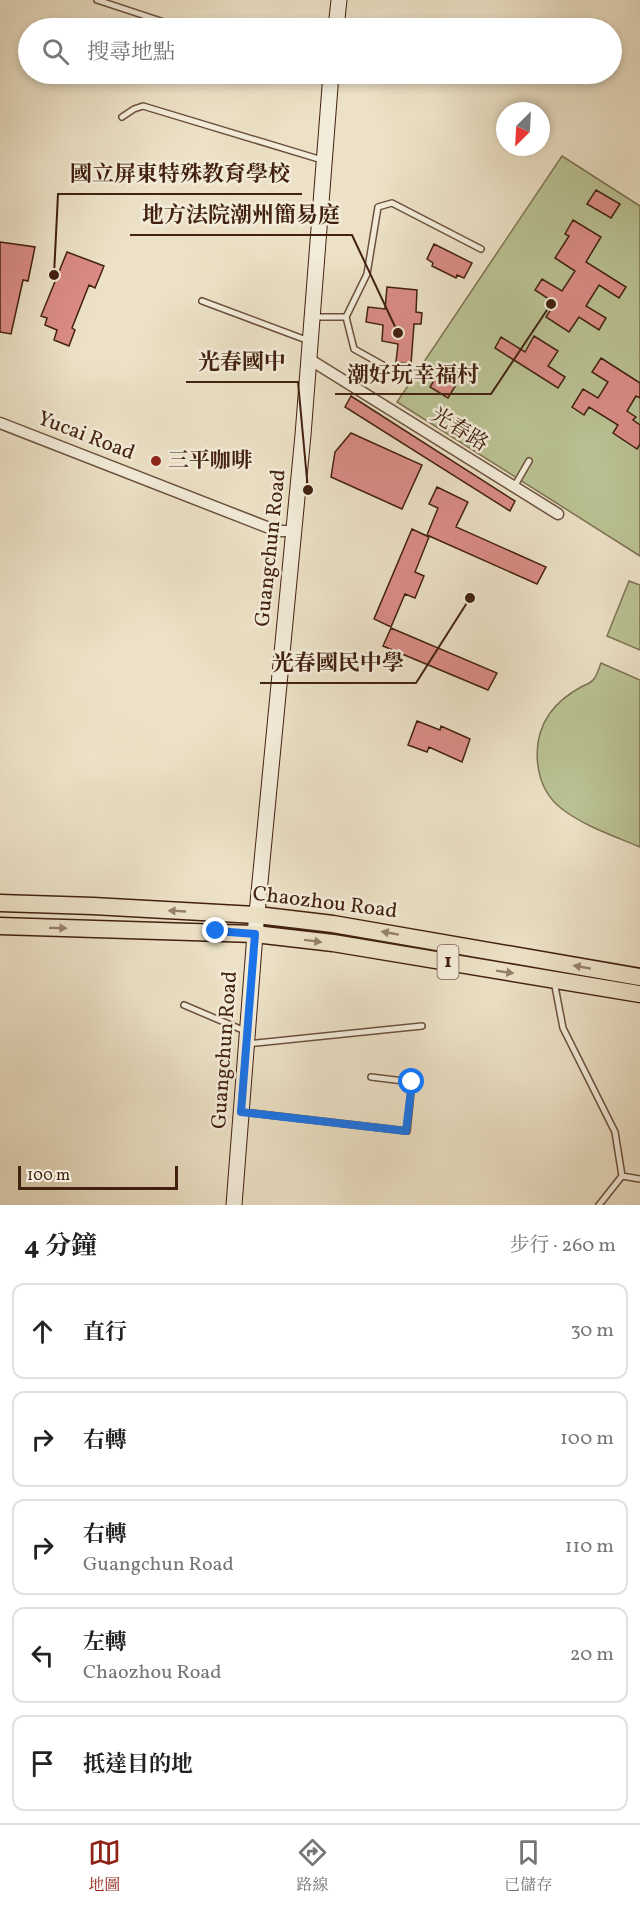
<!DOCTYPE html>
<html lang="zh-TW">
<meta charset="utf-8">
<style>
body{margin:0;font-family:Vollkorn,"Noto Serif TC",serif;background:#f2f2f2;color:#222}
.compass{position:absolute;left:496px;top:102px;width:54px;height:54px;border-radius:50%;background:#fff;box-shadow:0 3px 9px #0003;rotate:204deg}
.scale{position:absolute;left:18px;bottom:15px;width:160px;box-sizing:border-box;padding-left:6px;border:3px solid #422110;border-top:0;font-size:16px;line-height:21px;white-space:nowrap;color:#422110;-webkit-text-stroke:4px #f3ecda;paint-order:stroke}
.stop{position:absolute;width:18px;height:18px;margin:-14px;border:4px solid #1a73e8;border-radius:50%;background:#fff}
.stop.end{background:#1a73e8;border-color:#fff;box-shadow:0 2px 6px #0008}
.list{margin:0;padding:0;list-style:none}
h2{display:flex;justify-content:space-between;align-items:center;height:78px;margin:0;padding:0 24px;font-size:26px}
h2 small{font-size:20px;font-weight:400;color:#767676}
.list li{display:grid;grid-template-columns:39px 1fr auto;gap:18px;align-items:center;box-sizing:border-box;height:96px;margin:0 12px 12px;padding:0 12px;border:2px solid #e0e0e0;border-radius:12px}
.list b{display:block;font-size:22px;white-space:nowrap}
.list p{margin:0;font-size:20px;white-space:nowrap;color:#767676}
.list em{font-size:20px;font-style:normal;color:#767676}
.icon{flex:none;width:33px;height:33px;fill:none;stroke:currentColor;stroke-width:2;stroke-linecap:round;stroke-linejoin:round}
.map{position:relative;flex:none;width:640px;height:1205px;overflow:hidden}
.search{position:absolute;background:#fff;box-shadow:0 3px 9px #0003;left:18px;right:18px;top:18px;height:66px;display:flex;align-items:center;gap:15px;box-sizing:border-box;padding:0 21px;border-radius:33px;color:#767676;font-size:22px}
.sheet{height:618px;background:#fff}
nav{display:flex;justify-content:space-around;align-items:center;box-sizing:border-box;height:84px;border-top:2px solid #e0e0e0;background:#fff;font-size:16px;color:#767676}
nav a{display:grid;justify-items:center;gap:3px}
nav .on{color:#8f2418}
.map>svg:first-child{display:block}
.green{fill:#bac293;stroke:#7e7252;stroke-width:1.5}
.building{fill:#db8c86;stroke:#422110;stroke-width:1.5}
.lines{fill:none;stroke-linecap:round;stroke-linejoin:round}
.service-casing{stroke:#6c513e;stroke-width:8}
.minor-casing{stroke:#6c513e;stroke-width:13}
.secondary-casing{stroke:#422110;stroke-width:17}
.primary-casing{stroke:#422110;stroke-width:19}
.service{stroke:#f3ecda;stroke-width:5}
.minor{stroke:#f3ecda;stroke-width:10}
.secondary{stroke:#f3ecda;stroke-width:15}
.primary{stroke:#ece1c6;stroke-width:16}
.oneway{fill:#97816b}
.route{stroke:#1a73e8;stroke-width:8}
.poi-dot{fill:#8f2418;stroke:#f3ecda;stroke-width:2}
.labels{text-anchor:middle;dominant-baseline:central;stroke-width:5;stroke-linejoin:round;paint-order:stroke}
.shield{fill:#f3ecda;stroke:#775e4d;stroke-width:1.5}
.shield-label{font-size:20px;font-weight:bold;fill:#422110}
.street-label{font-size:21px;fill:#422110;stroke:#f3ecda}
.poi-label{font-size:21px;font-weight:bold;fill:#422110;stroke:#f3ecda;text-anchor:start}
.leader{fill:none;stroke:#422110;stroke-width:2}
.callout-dot{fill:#422110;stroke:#f3ecda;stroke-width:2}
.callout-label{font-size:22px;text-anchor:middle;font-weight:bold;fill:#422110;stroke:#f3ecda;stroke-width:5;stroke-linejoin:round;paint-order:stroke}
</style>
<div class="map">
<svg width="640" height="1205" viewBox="0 0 640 1205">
<rect width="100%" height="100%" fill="#ece1c6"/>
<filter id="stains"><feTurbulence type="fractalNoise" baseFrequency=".00333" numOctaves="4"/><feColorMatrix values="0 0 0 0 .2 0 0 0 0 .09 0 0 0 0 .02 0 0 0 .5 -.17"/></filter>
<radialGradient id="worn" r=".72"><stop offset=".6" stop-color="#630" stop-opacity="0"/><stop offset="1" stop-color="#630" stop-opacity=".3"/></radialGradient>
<path class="green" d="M 562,156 L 640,206 L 640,556 L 397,402 Z
M 629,581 L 640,585 L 640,650 L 607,636 Z
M 601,663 L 640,680 L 640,847 C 614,836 584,826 562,809 C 533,787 530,741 550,713 C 558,702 570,693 581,687 C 585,685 591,683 593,680 C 597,676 599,668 601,663 Z"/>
<path class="building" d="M 596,190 L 620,204 L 611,218 L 587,204 Z
M 573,220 L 601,237 L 586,262 L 626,287 L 619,298 L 599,285 L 586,306 L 606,318 L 599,330 L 579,317 L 569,332 L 546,317 L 555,303 L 535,290 L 542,279 L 562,291 L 575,271 L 555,258 L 569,236 L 565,234 Z
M 0,242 L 35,247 L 28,281 L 23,280 L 11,334 L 0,332 Z
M 434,244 L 472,263 L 464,278 L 457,275 L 456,278 L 432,266 L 433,263 L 427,259 Z
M 67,252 L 104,266 L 95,288 L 89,285 L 72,328 L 75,330 L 69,346 L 54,340 L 57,330 L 45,325 L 47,318 L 41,316 Z
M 387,287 L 417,290 L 416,312 L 422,313 L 421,324 L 414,324 L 411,364 L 396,362 L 398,344 L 382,341 L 383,325 L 366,322 L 368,307 L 385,309 Z
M 534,336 L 558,351 L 548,366 L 565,377 L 558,388 L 495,348 L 501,337 L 525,352 Z
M 601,358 L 640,383 L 640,398 L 636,396 L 627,411 L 636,417 L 633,420 L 640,425 L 640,444 L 637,449 L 613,433 L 618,425 L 589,407 L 584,415 L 572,407 L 583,389 L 598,398 L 608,382 L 592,372 Z
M 444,364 L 462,375 L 448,398 L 430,387 Z
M 351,396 L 515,501 L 510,511 L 345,407 Z
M 351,433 L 422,465 L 402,509 L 331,477 L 335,452 Z
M 437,487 L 468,502 L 456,527 L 546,567 L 537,584 L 427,535 L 438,508 L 429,504 Z
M 412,529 L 429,537 L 415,572 L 424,576 L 415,598 L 405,594 L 391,627 L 374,619 Z
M 391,628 L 497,673 L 488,690 L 383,646 Z
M 417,721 L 440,730 L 441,726 L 470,739 L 462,762 L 429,747 L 427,752 L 408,745 Z"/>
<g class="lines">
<g class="service-casing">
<path id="service" d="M 97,0 L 182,28
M 122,117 L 134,109 L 143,106 L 322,160
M 202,301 L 309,341
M 314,317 L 346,317
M 397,373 L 354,349 L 346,317 L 367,274 L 378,207 L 392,203 L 481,249
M 514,487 L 529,461
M 554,981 L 563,1028 L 615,1132 L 622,1176 L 599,1205
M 184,1005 L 245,1031
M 247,1044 L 422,1026
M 243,1112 L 407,1131 L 412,1082 L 371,1077
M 622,1176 L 640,1179"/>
</g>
<g class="minor-casing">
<path id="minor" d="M 309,359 L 558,514
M 0,423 L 277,531 L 293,531"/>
</g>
<g class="secondary-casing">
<path id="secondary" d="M 336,28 L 339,0
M 234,1205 L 255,934 L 303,435 L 331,74"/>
</g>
<g class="primary-casing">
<path id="primary" d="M 0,903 L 93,906 L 257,915 L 333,924 L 640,977
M 0,926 L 255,934 L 333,943 L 640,994"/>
</g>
<use href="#service" class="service"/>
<use href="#minor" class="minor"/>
<use href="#secondary" class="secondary"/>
<use href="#primary" class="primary"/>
</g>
<defs><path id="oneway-solid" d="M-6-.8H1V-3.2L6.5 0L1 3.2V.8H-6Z" transform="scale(1.5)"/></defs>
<g class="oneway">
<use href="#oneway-solid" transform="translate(177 911) rotate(-177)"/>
<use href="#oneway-solid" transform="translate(58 928) rotate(1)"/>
<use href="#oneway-solid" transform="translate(390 933) rotate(-170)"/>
<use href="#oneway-solid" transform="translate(313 941) rotate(7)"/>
<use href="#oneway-solid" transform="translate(582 967) rotate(-170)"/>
<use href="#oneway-solid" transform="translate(505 972) rotate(9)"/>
</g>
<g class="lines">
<path class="route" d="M 216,931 L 255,934 L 241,1112 L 406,1131 L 412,1082"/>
</g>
<circle class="poi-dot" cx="156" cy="461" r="6"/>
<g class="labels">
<rect class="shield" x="437.5" y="945" width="21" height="34" rx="4.5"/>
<g class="shield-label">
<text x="448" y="962">1</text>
</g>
<g class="street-label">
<text transform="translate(459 430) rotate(32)">光春路</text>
<text transform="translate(86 436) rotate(21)">Yucai Road</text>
<text transform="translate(271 548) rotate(-84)">Guangchun Road</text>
<text transform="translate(325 903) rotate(7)">Chaozhou Road</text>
<text transform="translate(225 1050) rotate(-86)">Guangchun Road</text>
</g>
<g class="poi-label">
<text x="168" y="461">三平咖啡</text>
</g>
</g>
<path class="leader" d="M54 275L58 194H302M398 333L352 235H130M308 490L298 382H186M551 304L491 394H335M470 598L416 683H260"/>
<g class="callout-dot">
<circle cx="54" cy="275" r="6"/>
<circle cx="398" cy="333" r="6"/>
<circle cx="308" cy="490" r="6"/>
<circle cx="551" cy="304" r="6"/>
<circle cx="470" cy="598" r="6"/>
</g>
<g class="callout-label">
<text x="180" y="181">國立屏東特殊教育學校</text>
<text x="241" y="222">地方法院潮州簡易庭</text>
<text x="242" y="369">光春國中</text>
<text x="413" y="382">潮好玩幸福村</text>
<text x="338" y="670">光春國民中學</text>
</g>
<rect width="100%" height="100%" filter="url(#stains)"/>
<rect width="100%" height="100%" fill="url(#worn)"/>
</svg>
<svg class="compass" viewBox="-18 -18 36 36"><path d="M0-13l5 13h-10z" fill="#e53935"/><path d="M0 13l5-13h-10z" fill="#767676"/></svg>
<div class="scale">100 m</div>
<div class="stop" style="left:412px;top:1082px"></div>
<div class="stop end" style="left:216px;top:931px"></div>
<div class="search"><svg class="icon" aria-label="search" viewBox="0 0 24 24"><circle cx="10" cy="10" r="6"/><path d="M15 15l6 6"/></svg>搜尋地點</div>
</div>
<section class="sheet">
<h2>4 分鐘<small>步行 · 260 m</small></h2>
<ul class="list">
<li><svg class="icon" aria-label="ahead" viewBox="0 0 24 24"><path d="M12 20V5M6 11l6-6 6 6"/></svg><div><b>直行</b></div><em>30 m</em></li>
<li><svg class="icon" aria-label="right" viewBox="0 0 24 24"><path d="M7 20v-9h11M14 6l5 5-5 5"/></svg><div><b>右轉</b></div><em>100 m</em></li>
<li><svg class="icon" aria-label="right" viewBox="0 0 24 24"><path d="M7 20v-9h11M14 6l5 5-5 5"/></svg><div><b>右轉</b><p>Guangchun Road</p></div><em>110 m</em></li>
<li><svg class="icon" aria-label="left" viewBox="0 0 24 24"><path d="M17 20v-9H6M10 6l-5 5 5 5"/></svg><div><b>左轉</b><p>Chaozhou Road</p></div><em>20 m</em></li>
<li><svg class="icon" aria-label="arrive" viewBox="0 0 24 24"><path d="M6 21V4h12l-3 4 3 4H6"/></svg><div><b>抵達目的地</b></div></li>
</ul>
</section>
<nav>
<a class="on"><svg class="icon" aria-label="map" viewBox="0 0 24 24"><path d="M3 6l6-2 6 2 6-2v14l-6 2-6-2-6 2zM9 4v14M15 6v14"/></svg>地圖</a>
<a><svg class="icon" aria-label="directions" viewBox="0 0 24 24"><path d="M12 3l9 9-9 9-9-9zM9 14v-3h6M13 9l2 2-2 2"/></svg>路線</a>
<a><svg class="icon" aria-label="saved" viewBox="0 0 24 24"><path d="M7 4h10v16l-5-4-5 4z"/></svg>已儲存</a>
</nav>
